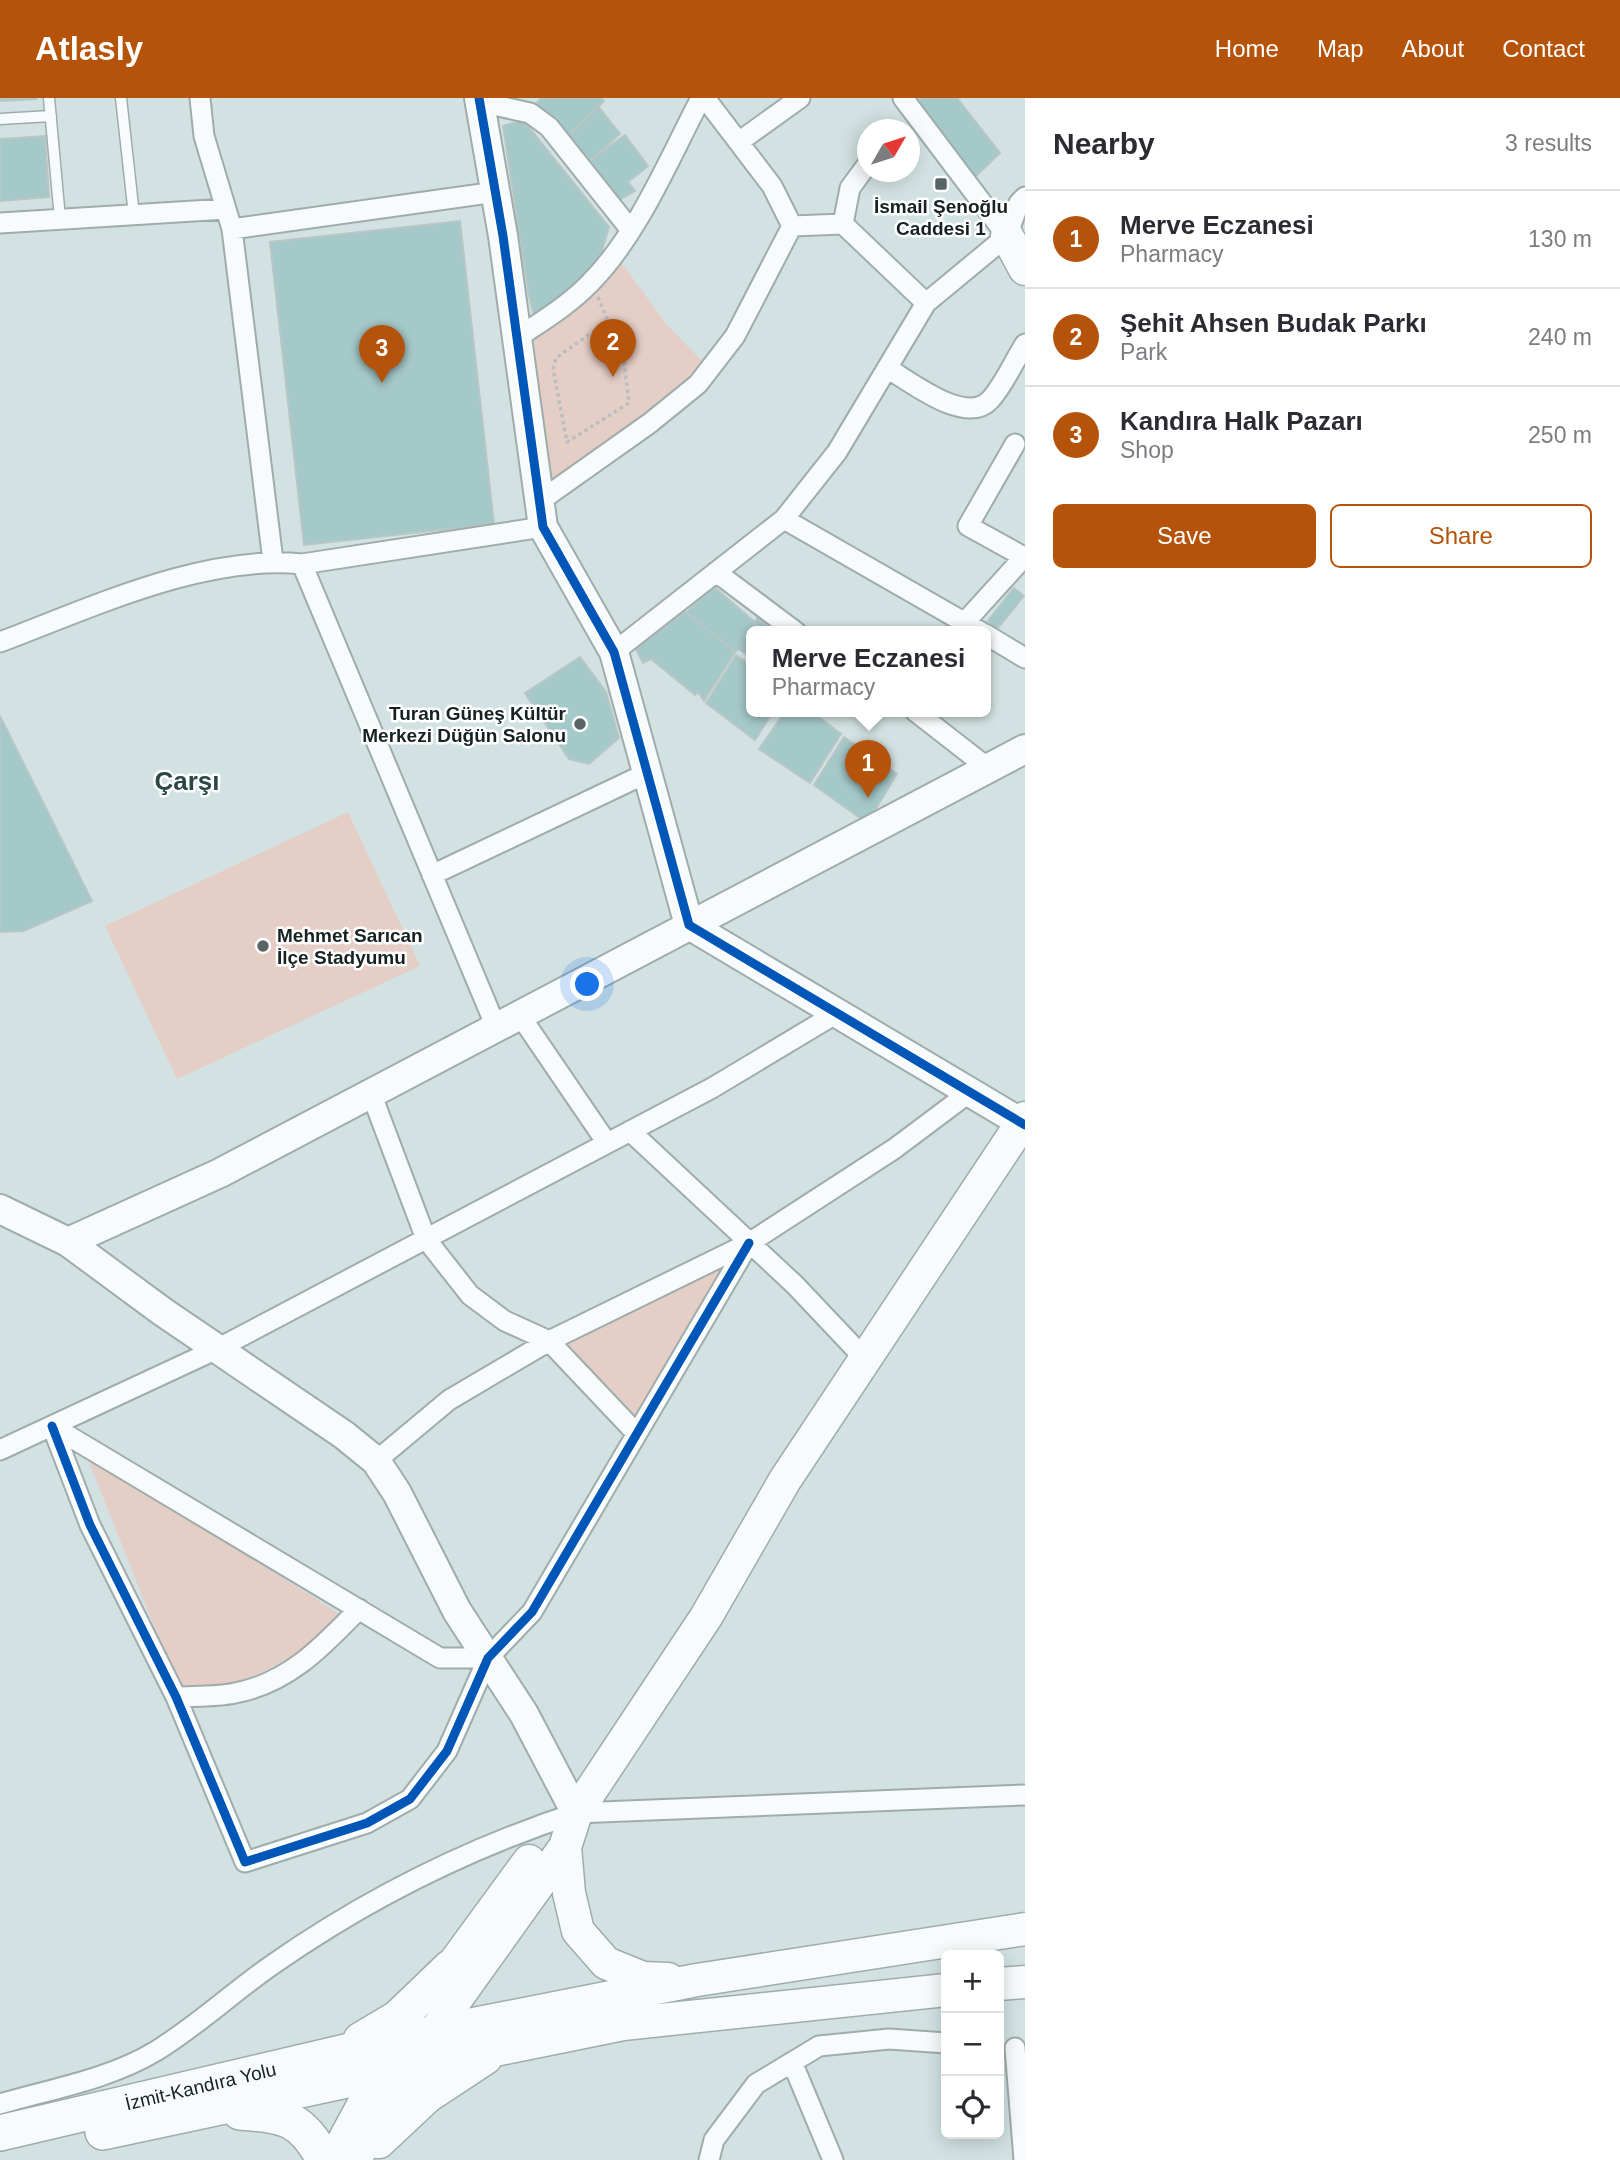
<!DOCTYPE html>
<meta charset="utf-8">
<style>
body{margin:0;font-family:Arial,sans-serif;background:#f2f2f3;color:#2b2b33}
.controls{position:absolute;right:21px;bottom:21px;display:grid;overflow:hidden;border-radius:10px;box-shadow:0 4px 18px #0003}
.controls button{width:63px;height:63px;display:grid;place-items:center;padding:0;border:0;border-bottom:2px solid #e1e1e2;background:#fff;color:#2b2b33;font:35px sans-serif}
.compass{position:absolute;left:857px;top:21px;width:63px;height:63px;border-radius:50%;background:#fff;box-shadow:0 4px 18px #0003;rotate:51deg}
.you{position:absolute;left:588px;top:887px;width:24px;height:24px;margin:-18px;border:5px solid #fff;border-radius:50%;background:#1a73e8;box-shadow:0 0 0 10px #1a73e833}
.badge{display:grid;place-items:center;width:46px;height:46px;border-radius:50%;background:#b45309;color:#fff;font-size:23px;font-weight:700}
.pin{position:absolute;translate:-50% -58px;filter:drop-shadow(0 2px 4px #0008)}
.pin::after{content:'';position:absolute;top:37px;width:24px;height:21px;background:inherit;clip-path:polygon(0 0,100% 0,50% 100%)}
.popup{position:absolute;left:746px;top:528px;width:245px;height:91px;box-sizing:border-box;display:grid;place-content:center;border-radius:10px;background:#fff;filter:drop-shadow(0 2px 5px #0005);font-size:23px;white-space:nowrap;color:#7c7c81}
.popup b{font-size:26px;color:#2b2b33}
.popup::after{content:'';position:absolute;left:50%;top:100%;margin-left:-14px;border:14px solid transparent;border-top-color:#fff}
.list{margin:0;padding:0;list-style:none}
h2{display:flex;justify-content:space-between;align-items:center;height:91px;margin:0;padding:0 28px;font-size:30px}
h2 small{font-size:23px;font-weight:400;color:#7c7c81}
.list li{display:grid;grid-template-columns:46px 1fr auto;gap:21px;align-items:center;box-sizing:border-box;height:98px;padding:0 28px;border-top:2px solid #e1e1e2}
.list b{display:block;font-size:26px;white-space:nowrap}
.list p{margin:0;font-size:23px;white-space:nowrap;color:#7c7c81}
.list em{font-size:23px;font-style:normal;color:#7c7c81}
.actions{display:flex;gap:14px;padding:21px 28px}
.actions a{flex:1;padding:16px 0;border:2px solid #b45309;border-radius:10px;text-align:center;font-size:24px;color:#b45309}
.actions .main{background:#b45309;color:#fff}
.icon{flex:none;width:38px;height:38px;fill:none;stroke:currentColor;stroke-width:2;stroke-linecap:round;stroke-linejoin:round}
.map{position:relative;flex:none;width:1025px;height:2062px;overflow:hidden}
header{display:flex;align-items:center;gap:42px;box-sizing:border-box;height:98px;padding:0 35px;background:#b45309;color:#fff}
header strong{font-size:33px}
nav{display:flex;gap:38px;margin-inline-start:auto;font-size:24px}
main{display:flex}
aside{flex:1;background:#fff}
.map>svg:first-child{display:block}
.green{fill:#e5cec6}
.building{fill:#a5c8c8;stroke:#b9c6c6;stroke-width:2}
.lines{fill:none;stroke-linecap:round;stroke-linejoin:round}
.lane-casing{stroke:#9facac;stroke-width:13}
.street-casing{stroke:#9facac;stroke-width:23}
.secondary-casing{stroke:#9facac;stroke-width:32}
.primary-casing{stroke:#9facac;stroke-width:35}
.highway-casing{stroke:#9facac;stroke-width:38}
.path{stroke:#b9bfbf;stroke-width:3.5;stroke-dasharray:3.5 3.5;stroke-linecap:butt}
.lane{stroke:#f8fbfb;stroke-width:10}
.street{stroke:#f8fbfb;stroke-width:19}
.secondary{stroke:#f8fbfb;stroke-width:28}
.primary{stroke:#f8fbfb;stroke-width:32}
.highway{stroke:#f8fbfb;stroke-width:35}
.cycleway-casing{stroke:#fff;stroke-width:13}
.cycleway{stroke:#0057b8;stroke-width:9}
.poi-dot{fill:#586565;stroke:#fff;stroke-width:2.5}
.labels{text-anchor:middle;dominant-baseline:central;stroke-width:5;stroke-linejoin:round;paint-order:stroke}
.poi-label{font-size:19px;font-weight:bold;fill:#162121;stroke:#fff}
.street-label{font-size:19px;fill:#162121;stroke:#fff}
.district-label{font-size:26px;font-weight:bold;fill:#2c4747;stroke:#fff}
</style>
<header>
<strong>Atlasly</strong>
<nav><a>Home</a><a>Map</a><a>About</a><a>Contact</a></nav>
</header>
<main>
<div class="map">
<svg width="1025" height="2062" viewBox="0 0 1025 2062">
<rect width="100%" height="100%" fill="#d2e2e2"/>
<path class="green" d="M 615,156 L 667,227 L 710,271 L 540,403 L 517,240 Z
M 348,714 L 420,868 L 177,981 L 105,828 Z
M 749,1145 L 636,1335 L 549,1243 Z
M 86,1356 L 343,1518 C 312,1550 266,1577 223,1587 C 209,1590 193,1589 179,1591 Z"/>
<path class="building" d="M 0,0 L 36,0 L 36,1 L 0,3 Z
M 541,0 L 601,0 L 604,3 L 568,38 L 536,6 Z
M 921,0 L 957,0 L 1000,55 L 972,82 L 913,6 Z
M 598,8 L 620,36 L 590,63 L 568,38 Z
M 523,22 L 609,129 L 601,156 L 583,180 L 539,216 L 533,214 L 529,198 L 503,28 Z
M 625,37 L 648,68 L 628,84 L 635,93 L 619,102 L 608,92 L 590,63 Z
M 45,38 L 49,99 L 0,103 L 0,41 Z
M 460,123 L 494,426 L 304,447 L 270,144 Z
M 713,488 L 756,525 L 749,542 L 735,554 L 687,514 Z
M 1014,490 L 1024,498 L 997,531 L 988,523 Z
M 685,513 L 735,554 L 704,603 L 698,594 L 695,597 L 651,561 L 643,565 L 636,551 Z
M 757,520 L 775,534 L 752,534 Z
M 751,538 L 751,559 L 739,551 Z
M 736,557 L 751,568 L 751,614 L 773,614 L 755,642 L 706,605 Z
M 580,559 L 606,594 L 619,640 L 589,666 L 569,661 L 525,595 Z
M 785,614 L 812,614 L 841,636 L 810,685 L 759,651 Z
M 0,618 L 92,803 L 24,833 L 0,834 Z
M 844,639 L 897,676 L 867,725 L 814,687 Z"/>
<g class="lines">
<g class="lane-casing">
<path id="lane" d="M 49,0 L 60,121
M 121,0 L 134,117
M 0,21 L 51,18"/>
</g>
<g class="street-casing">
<path id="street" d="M 200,0 L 204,38 L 232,131 L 273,463
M 903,0 L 1007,138
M 480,4 L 530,15 L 549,29 L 630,131
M 740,43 L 800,0
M 0,125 L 226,111
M 843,126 L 850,90 L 867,67
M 792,128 L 843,126 L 926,205
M 232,131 L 496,94
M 517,240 C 542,223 569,207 590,185 C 638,137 670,59 701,0
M 887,270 C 911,284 966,328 990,302 C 1004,287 1014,263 1025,246
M 1015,346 L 968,428 L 1024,459
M 540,403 L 650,325 L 698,286 L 735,238 L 792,128 L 772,88 L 705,0
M 784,421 L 981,534
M 302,466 L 543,429
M 716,474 L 796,534
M 965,524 L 1025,458
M 985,536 L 1025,560
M 0,544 C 91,510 204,456 302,466 L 496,929
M 614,554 L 784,421 L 837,354 L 926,205 L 1007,138 L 1019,105 L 1025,99
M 916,614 L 988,670
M 432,777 L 647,675
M 519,916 L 607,1045
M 371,995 L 426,1141 L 470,1197 L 505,1223 L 549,1243 L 636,1335
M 630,1033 L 795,1187 L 865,1261
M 52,1328 L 90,1427 L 176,1599 L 245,1764 L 367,1725 L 410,1701 L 447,1653 L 488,1560 L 532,1514 L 749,1145
M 52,1328 L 440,1560 L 488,1560
M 0,1352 L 217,1251 L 712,990 L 837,915
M 376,1363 L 449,1302 L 549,1243 L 749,1145 L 894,1051 L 970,994
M 176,1599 C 195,1598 217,1599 235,1595 C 289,1585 323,1548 359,1511
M 1015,1950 L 1024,2062
M 792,1964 L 833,2062
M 0,2006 C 51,1991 110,1981 156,1953 C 197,1928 233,1894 272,1867 C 365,1802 469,1750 576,1715 L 1025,1697
M 709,2062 L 714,2042 L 756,1986 L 819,1948 L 889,1941 L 946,1945"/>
</g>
<g class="secondary-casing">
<path id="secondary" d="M 479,0 L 503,138 L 543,429 L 614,554 L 689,827 L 1025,1027
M 0,1111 L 68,1144 L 163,1214 L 344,1337 L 376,1363 L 397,1395 L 457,1513 L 524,1616 L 576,1715
M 68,1144 L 220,1075 L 1025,651"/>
</g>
<g class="primary-casing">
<path id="primary" d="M 1007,138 L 1025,171
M 565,1749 L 569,1795 L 578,1833 L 606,1865 L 643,1880 L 668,1881
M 999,1886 L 1025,1884
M 436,1890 L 529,1763
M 423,1936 L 697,1882 L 1025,1831
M 402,1971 L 623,1926 L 946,1892
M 379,2044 L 427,1999 L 486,1960
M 342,2046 L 389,1959
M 354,2062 L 452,1907 L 565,1749 L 576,1715 L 706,1519 L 785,1382 L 1025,1020"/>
</g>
<g class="highway-casing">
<g id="highway">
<path d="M 361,1942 L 398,1920 L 450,1870"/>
<path d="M 240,2014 C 289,2018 299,2019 325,2062"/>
<path d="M 103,2034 L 380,1975"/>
<path id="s1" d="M 0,2035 L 401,1941"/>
</g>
</g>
<path class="path" d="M 598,199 L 608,223 L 556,260 L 553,271 L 567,344 L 629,305 L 623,255 L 608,223"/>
<use href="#lane" class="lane"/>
<use href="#street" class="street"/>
<use href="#secondary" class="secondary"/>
<use href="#primary" class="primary"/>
<use href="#highway" class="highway"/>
<g class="cycleway-casing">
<path id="cycleway" d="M 479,0 L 503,138 L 543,429 L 614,554 L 689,827 L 1025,1027
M 52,1328 L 90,1427 L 176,1599 L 245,1764 L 367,1725 L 410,1701 L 447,1653 L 488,1560 L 532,1514 L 749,1145"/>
</g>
<use href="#cycleway" class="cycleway"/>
</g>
<g class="poi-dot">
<rect x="934" y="79" width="14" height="14" rx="3.5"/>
<circle cx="580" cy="626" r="7"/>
<circle cx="263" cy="848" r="7"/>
</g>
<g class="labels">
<g class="poi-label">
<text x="941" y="108">İsmail Şenoğlu<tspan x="941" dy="22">Caddesi 1</tspan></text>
<text x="566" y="615" text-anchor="end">Turan Güneş Kültür<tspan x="566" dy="22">Merkezi Düğün Salonu</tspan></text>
<text x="277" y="837" text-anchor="start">Mehmet Sarıcan<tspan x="277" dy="22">İlçe Stadyumu</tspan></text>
</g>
<g class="street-label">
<text stroke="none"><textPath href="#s1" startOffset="206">İzmit-Kandıra Yolu</textPath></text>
</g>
<g class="district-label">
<text x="187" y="683">Çarşı</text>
</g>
</g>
</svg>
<div class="controls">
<button>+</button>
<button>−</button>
<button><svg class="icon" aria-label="locate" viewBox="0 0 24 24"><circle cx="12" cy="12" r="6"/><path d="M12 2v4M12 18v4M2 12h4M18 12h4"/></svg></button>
</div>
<svg class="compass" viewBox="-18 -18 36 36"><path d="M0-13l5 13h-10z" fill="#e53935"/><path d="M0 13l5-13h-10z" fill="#7c7c81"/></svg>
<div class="you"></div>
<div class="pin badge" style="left:868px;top:700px">1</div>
<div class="popup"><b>Merve Eczanesi</b>Pharmacy</div>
<div class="pin badge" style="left:613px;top:279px">2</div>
<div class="pin badge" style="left:382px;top:285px">3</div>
</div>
<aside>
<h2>Nearby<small>3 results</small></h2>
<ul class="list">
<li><span class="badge">1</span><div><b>Merve Eczanesi</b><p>Pharmacy</p></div><em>130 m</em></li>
<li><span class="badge">2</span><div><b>Şehit Ahsen Budak Parkı</b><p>Park</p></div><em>240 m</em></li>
<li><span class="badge">3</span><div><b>Kandıra Halk Pazarı</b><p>Shop</p></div><em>250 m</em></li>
</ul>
<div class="actions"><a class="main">Save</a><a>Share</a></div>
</aside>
</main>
